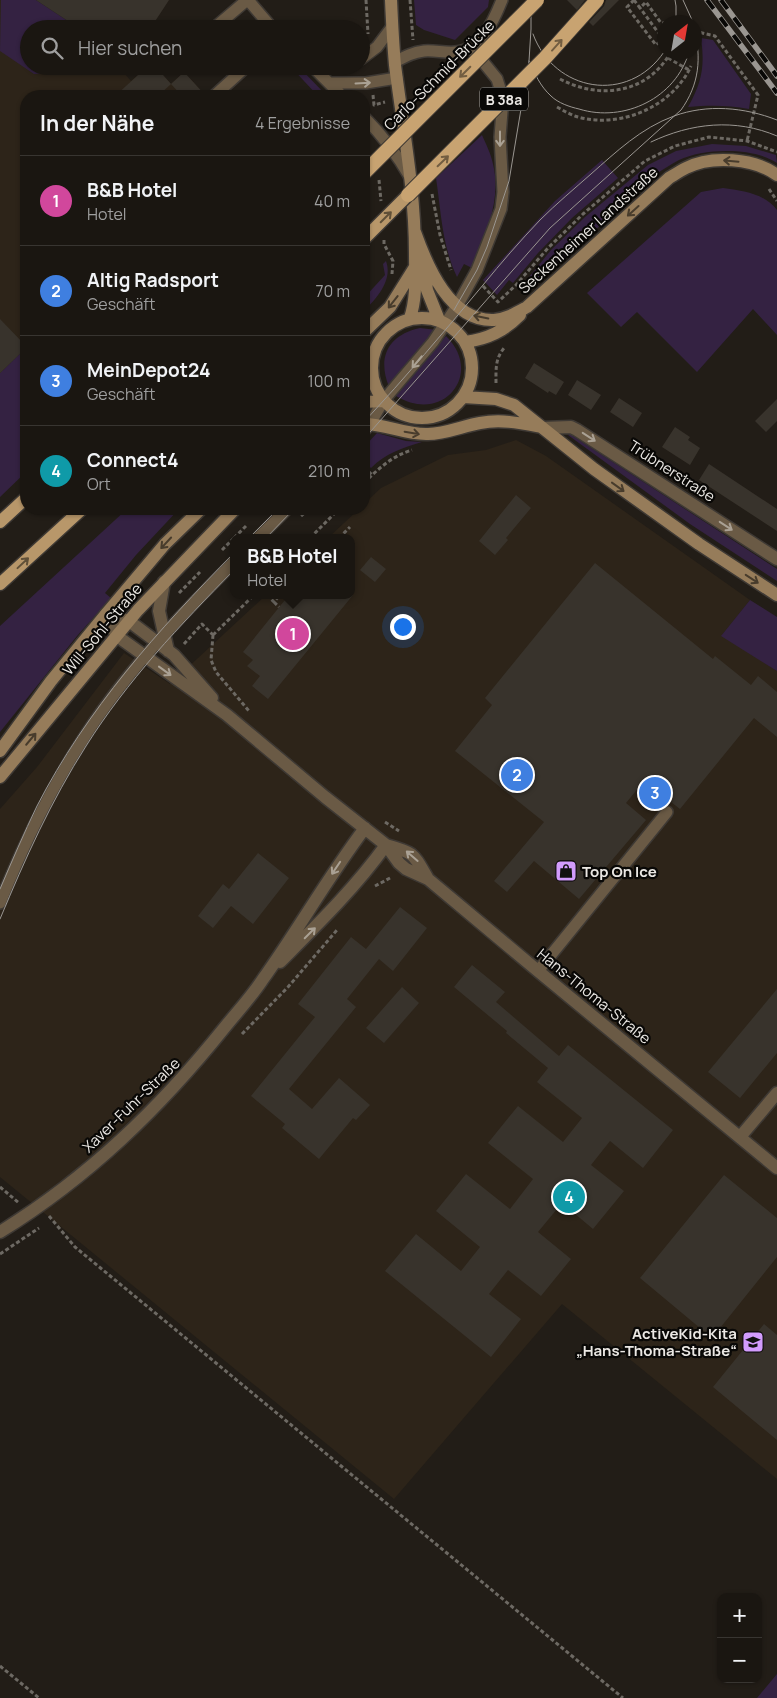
<!DOCTYPE html>
<html lang="de">
<meta charset="utf-8">
<style>
body{margin:0;font-family:Manrope,sans-serif;background:#231f1a;color:#f1f3f6}
.controls{position:absolute;right:15px;bottom:15px;display:grid;overflow:hidden;border-radius:10px;box-shadow:0 1px 4px #0004}
.controls button{width:45px;height:45px;display:grid;place-items:center;padding:0;border:0;border-bottom:1px solid #383531;background:#1a1611;color:#f1f3f6;font:25px sans-serif}
.compass{position:absolute;left:657px;top:15px;width:45px;height:45px;border-radius:50%;background:#1a1611;box-shadow:0 1px 4px #0004;rotate:31deg}
.you{position:absolute;left:402px;top:626px;width:18px;height:18px;margin:-12px;border:4px solid #fff;border-radius:50%;background:#1a73e8;box-shadow:0 0 0 8px #1a73e833}
.badge{display:grid;place-items:center;width:32px;height:32px;border-radius:50%;background:#d29cfd;color:#fff;font-size:16px;font-weight:700}
.pin{position:absolute;translate:-50% -50%;border:2px solid #fff;box-shadow:0 1px 5px #0006}
.popup{position:absolute;left:230px;top:534px;width:125px;height:65px;box-sizing:border-box;display:grid;place-content:center;border-radius:10px;background:#1a1611;filter:drop-shadow(0 1px 4px #0005);font-size:16px;white-space:nowrap;color:#9f9f9f}
.popup b{font-size:19px;color:#f1f3f6}
.popup::after{content:'';position:absolute;left:50%;top:100%;margin-left:-10px;border:10px solid transparent;border-top-color:#1a1611}
.list{margin:0;padding:0;list-style:none}
h2{display:flex;justify-content:space-between;align-items:center;height:65px;margin:0;padding:0 20px;font-size:21px}
h2 small{font-size:16px;font-weight:400;color:#9f9f9f}
.list li{display:grid;grid-template-columns:32px 1fr auto;gap:15px;align-items:center;box-sizing:border-box;height:90px;padding:0 20px;border-top:1px solid #383531}
.list b{display:block;font-size:19px;white-space:nowrap}
.list p{margin:0;font-size:16px;white-space:nowrap;color:#9f9f9f}
.list em{font-size:16px;font-style:normal;color:#9f9f9f}
.icon{flex:none;width:28px;height:28px;fill:none;stroke:currentColor;stroke-width:2;stroke-linecap:round;stroke-linejoin:round}
.map{position:relative;flex:none;width:777px;height:1698px;overflow:hidden}
.search{position:absolute;background:#1a1611;box-shadow:0 1px 4px #0004;left:20px;top:20px;width:350px;height:55px;display:flex;align-items:center;gap:12px;box-sizing:border-box;padding:0 18px;border-radius:28px;color:#9f9f9f;font-size:19px}
.panel{position:absolute;background:#1a1611;box-shadow:0 1px 4px #0004;left:20px;top:90px;width:350px;height:425px;border-radius:20px}
.map>svg:first-child{display:block}
.built{fill:#2d2419}
.green{fill:#342242}
.building{fill:#38332c}
.lines{fill:none;stroke-linecap:round;stroke-linejoin:round}
.service-casing{stroke:#3e3934;stroke-width:14}
.minor-casing{stroke:#3e3934;stroke-width:15}
.secondary-casing{stroke:#3e3934;stroke-width:15}
.primary-casing{stroke:#3e3934;stroke-width:15}
.path{stroke:#6d6963;stroke-width:3;stroke-dasharray:4 2.5;stroke-linecap:butt}
.service{stroke:#6a5a45;stroke-width:11}
.minor{stroke:#6a5a45;stroke-width:12}
.secondary{stroke:#967c5a;stroke-width:12}
.primary{stroke:#b8976a;stroke-width:12}
.tram{stroke:#9a9691;stroke-width:1}
.rail-casing{stroke:#9a9691;stroke-width:5.5}
.rail{stroke:#090806;stroke-width:4;stroke-dasharray:11;stroke-linecap:butt}
.primary-bridge-casing{stroke:#3e3934;stroke-width:15;stroke-linecap:butt}
.trunk-bridge-casing{stroke:#3e3934;stroke-width:16;stroke-linecap:butt}
.primary-bridge{stroke:#b8976a;stroke-width:12}
.trunk-bridge{stroke:#c8a371;stroke-width:14}
.oneway{stroke:#725d41}
.oneway2{stroke:#aaa194}
.oneway3{stroke:#483c2c}
.oneway4{stroke:#605038}
.labels{text-anchor:middle;dominant-baseline:central;stroke-width:4.5;stroke-linejoin:round;paint-order:stroke}
.shield{fill:#090806;stroke:#a7a5a1;stroke-width:1}
.shield-label{font-size:14px;font-weight:bold;fill:#ebe8e4}
.street-label{font-size:15px;fill:#ebe8e4;stroke:#090806}
.poi-label{font-size:15px;font-weight:bold;fill:#ebe8e4;stroke:#090806;text-anchor:start}
</style>
<div class="map">
<svg width="777" height="1698" viewBox="0 0 777 1698">
<rect width="100%" height="100%" fill="#221d17"/>
<path class="built" d="M 0,0 L 36,0 L 29,29 L 29,66 L 118,66 L 131,81 L 148,66 L 155,66 L 171,84 L 184,72 L 206,96 L 26,96 L 26,387 L 0,406 Z
M 516,440 L 546,456 L 750,600 L 722,635 L 777,671 L 777,1479 L 562,1304 L 394,1499 L 0,1177 L 0,809 L 37,767 L 124,653 L 170,684 L 266,595 L 352,595 L 352,538 L 328,538 L 359,509 L 364,509 L 364,504 L 381,488 L 448,455 L 486,450 Z"/>
<path class="green" d="M 1,0 L 36,0 L 80,29 L 29,29 L 29,66 L 56,66 L 49,73 L 34,74 L 0,51 Z
M 414,0 L 489,0 L 488,7 L 455,40 L 424,30 L 416,25 Z
M 701,38 L 713,40 L 751,94 L 749,109 C 728,105 709,105 688,107 C 702,82 705,66 701,38 Z
M 290,66 L 298,66 L 327,96 L 318,96 Z
M 482,135 C 486,144 491,154 493,164 C 502,201 485,235 472,268 L 464,264 L 457,277 C 442,246 441,211 436,178 Z
M 712,144 L 746,146 L 776,155 L 777,163 C 754,147 704,148 679,160 C 671,164 664,169 656,174 L 526,294 L 523,289 L 525,282 L 551,250 L 585,217 L 648,165 L 676,151 Z
M 602,160 L 618,178 L 572,218 L 538,253 L 513,283 L 509,280 L 497,295 L 483,280 L 555,201 Z
M 723,188 C 743,191 764,193 777,210 L 777,335 L 753,309 L 697,372 L 637,312 L 621,327 L 587,293 L 701,192 Z
M 386,261 C 393,280 377,298 364,311 L 364,298 L 385,275 L 383,264 Z
M 420,328 L 437,330 L 389,387 C 377,357 388,335 420,328 Z
M 446,336 C 484,373 444,425 396,396 Z
M 26,348 L 26,472 L 0,497 L 0,373 Z
M 377,433 L 406,441 L 422,442 C 402,448 386,453 371,468 L 364,462 L 364,447 Z
M 570,434 L 777,569 L 777,581 L 690,524 L 568,435 Z
M 127,509 L 179,509 L 136,555 L 105,593 L 111,598 L 77,636 L 0,732 L 0,626 Z
M 750,600 L 777,617 L 777,671 L 721,636 Z
M 777,1674 L 777,1698 L 757,1698 Z"/>
<path class="building" d="M 36,0 L 169,0 L 150,29 L 80,29 Z
M 567,0 L 585,0 L 577,10 Z
M 606,0 L 619,0 L 593,26 L 589,22 L 604,6 Z
M 148,66 L 155,66 L 171,84 L 158,96 L 115,96 Z
M 184,72 L 206,96 L 182,96 L 171,84 Z
M 0,319 L 26,346 L 26,348 L 0,373 Z
M 534,363 L 564,382 L 556,395 L 549,391 L 548,393 L 525,378 Z
M 577,380 L 601,395 L 591,410 L 568,395 Z
M 619,398 L 642,413 L 633,427 L 610,412 Z
M 777,399 L 777,421 L 766,432 L 755,421 Z
M 675,427 L 690,437 L 688,440 L 700,448 L 690,465 L 662,447 Z
M 709,464 L 777,509 L 777,531 L 699,480 Z
M 516,495 L 531,508 L 506,538 L 508,540 L 495,555 L 479,541 Z
M 371,557 L 386,569 L 375,582 L 360,570 Z
M 595,563 L 713,659 L 715,656 L 751,685 L 758,676 L 777,692 L 777,737 L 754,718 L 680,809 L 644,781 L 626,803 L 646,820 L 579,899 L 534,861 L 507,892 L 494,881 L 544,822 L 455,751 L 492,705 L 485,698 Z
M 289,595 L 353,595 L 268,699 L 252,686 L 260,676 L 247,666 L 253,660 L 243,652 Z
M 258,853 L 289,878 L 253,924 L 231,906 L 213,928 L 198,916 L 223,884 L 229,889 Z
M 400,907 L 427,928 L 393,971 L 379,959 L 347,999 L 356,1007 L 289,1089 L 312,1109 L 339,1078 L 370,1105 L 356,1120 L 353,1118 L 319,1159 L 282,1128 L 285,1124 L 251,1096 L 315,1017 L 298,1004 L 351,937 L 366,949 Z
M 472,965 L 505,992 L 496,1002 L 559,1056 L 568,1045 L 673,1130 L 643,1168 L 610,1141 L 591,1165 L 624,1191 L 593,1229 L 562,1203 L 538,1232 L 571,1259 L 541,1296 L 508,1270 L 489,1294 L 521,1319 L 491,1357 L 385,1271 L 416,1234 L 461,1271 L 480,1247 L 436,1211 L 466,1174 L 510,1209 L 533,1179 L 488,1143 L 518,1106 L 563,1142 L 582,1118 L 537,1082 L 548,1068 L 506,1033 L 507,1031 L 454,987 Z
M 402,987 L 419,1003 L 384,1043 L 366,1028 Z
M 777,989 L 777,1053 L 740,1098 L 708,1072 Z
M 724,1175 L 777,1218 L 777,1257 L 712,1338 L 640,1278 Z
M 764,1324 L 777,1335 L 777,1440 L 713,1387 Z"/>
<g class="lines">
<g class="service-casing">
<path id="service" d="M 248,0 L 273,29
M 213,29 L 247,0
M 361,59 L 377,47 L 392,27
M 395,62 C 404,57 413,52 424,51 C 434,50 445,53 455,52 C 481,51 494,20 502,0
M 312,66 L 342,96
M 329,83 L 366,83 L 397,78
M 214,96 L 247,66
M 364,117 C 382,135 397,154 410,177
M 364,431 L 370,424 L 383,401 L 433,342 L 457,306 L 477,270 L 501,209 L 503,192 L 500,137 L 503,98 L 497,79 L 471,47
M 258,538 L 287,509
M 0,903 C 22,848 48,794 80,744 C 122,676 178,618 234,562
M 538,971 L 667,812"/>
</g>
<g class="minor-casing">
<path id="minor" d="M 543,428 L 571,427 L 577,430 L 777,559
M 164,582 L 159,611 L 168,651
M 106,614 L 117,636 L 227,715 L 325,797 L 386,845 L 399,863 L 406,869 L 428,879 L 538,971 L 777,1168
M 106,614 L 129,621 L 174,655 L 212,698
M 386,845 C 415,853 413,853 428,879
M 280,962 C 319,923 354,889 386,845
M 740,1137 L 777,1093
M 0,1232 C 89,1177 160,1108 225,1027 C 238,1011 252,996 263,979 C 298,930 328,877 365,828"/>
</g>
<g class="secondary-casing">
<path id="secondary" d="M 391,0 C 392,22 393,43 395,65 C 403,128 415,190 415,254 C 415,276 417,297 410,318
M 415,232 C 427,266 450,322 494,320 C 506,319 516,313 527,307 L 669,178 C 674,175 680,171 686,168 C 711,155 754,158 777,175
M 423,260 L 427,290 L 439,320
M372 368a50 50 0 1 1 100 0a50 50 0 1 1-100 0Z
M 364,332 L 390,307 L 415,267
M 465,342 C 488,339 504,331 520,315
M 463,397 L 496,399 L 514,405 L 594,469 L 699,544 L 777,595
M 364,402 L 383,401
M 364,424 C 386,424 406,435 428,434 C 445,434 463,426 480,423 C 501,419 520,423 541,427
M 0,751 L 51,681 L 106,614 L 165,544 L 201,509
M 0,777 L 138,610 L 235,509"/>
</g>
<g class="primary-casing">
<path id="primary" d="M 0,522 L 26,498
M 0,584 L 82,509"/>
</g>
<path class="path" d="M 366,0 L 368,34
M 410,0 L 413,40
M 634,0 L 627,7 L 656,45 L 663,39 L 640,8
M 634,0 L 640,8 L 646,2 L 661,23 L 664,23
M 694,31 L 715,36 L 758,95 L 747,141
M 668,58 L 689,70
M 560,79 C 600,100 647,94 671,52
M 414,94 L 427,85
M 373,95 L 374,105 L 385,102
M 557,107 C 564,111 571,115 578,117 C 621,129 673,106 691,66
M 379,180 L 381,201
M 769,189 L 777,201
M 432,194 L 440,235 L 451,270
M 384,240 L 384,244 L 393,261 L 392,274
M 483,286 L 498,302 L 516,285 L 548,248 L 583,214 L 645,161 L 675,146 L 709,137 L 747,141 L 777,152
M 496,383 C 496,369 495,358 505,347
M 364,467 L 372,475
M 364,483 C 378,469 392,456 412,450
M 301,516 L 309,509
M 234,538 L 246,526
M 310,538 L 339,509
M 339,538 L 350,527
M 222,550 L 234,538
M 179,593 L 200,572
M 267,595 L 274,602 L 280,595
M 274,602 L 279,607
M 213,635 L 211,660 L 216,672 L 249,711
M 213,635 L 254,595
M 184,644 L 202,624 L 213,635
M 385,822 L 399,831
M 375,886 L 392,877
M 242,1034 L 288,987 L 337,930
M 0,1187 L 19,1203
M 49,1216 L 75,1247 L 623,1698
M 0,1254 L 39,1228
M 0,1666 L 39,1698"/>
<use href="#service" class="service"/>
<use href="#minor" class="minor"/>
<use href="#secondary" class="secondary"/>
<use href="#primary" class="primary"/>
<path class="tram" d="M 675,0 L 676,6 L 676,22
M 683,0 L 693,22
M 533,34 C 554,92 628,105 664,52
M 529,61 C 535,74 540,86 551,96 C 558,103 570,107 579,109 C 624,123 676,98 689,52
M 651,142 C 691,123 735,118 777,136
M 454,310 L 477,270 L 487,247 L 509,181 L 529,61 L 531,29 L 531,0
M 364,422 C 405,378 444,332 483,285 C 501,263 520,241 540,220 C 556,204 574,189 591,174 C 616,152 641,128 674,116 C 707,104 744,107 777,120
M 364,439 L 550,228 L 681,110 C 699,85 702,58 694,28
M 249,538 L 278,509
M 266,538 L 294,509
M 0,889 C 12,861 24,833 37,806 C 87,709 158,630 234,553
M 0,919 C 25,859 51,801 86,746 C 127,681 180,625 234,570"/>
<g class="rail-casing">
<path id="rail" d="M 707,0 L 777,93
M 721,0 L 777,76"/>
</g>
<use href="#rail" class="rail"/>
<g class="primary-bridge-casing">
<path id="primary-bridge" d="M 364,239 L 408,195"/>
</g>
<g class="trunk-bridge-casing">
<path id="trunk-bridge" d="M 364,173 L 537,0
M 408,195 L 545,58 L 597,0"/>
</g>
<use href="#primary-bridge" class="primary-bridge"/>
<use href="#trunk-bridge" class="trunk-bridge"/>
</g>
<defs><path id="oneway-shaft" d="M-6 0H5M1.5-3L5.5 0L1.5 3" fill="none" stroke-width="1.6" stroke-linecap="round" stroke-linejoin="round" transform="scale(1.25)"/></defs>
<g class="oneway">
<use href="#oneway-shaft" transform="translate(557 45) rotate(-48)"/>
<use href="#oneway-shaft" transform="translate(465 72) rotate(135)"/>
<use href="#oneway-shaft" transform="translate(443 161) rotate(-44)"/>
</g>
<g class="oneway2">
<use href="#oneway-shaft" transform="translate(363 83) rotate(-3)"/>
<use href="#oneway-shaft" transform="translate(500 139) rotate(90)"/>
<use href="#oneway-shaft" transform="translate(417 362) rotate(130)"/>
<use href="#oneway-shaft" transform="translate(589 437) rotate(33)"/>
<use href="#oneway-shaft" transform="translate(726 526) rotate(33)"/>
<use href="#oneway-shaft" transform="translate(165 671) rotate(36)"/>
<use href="#oneway-shaft" transform="translate(412 856) rotate(-139)"/>
<use href="#oneway-shaft" transform="translate(336 868) rotate(124)"/>
<use href="#oneway-shaft" transform="translate(310 933) rotate(-45)"/>
</g>
<g class="oneway3">
<use href="#oneway-shaft" transform="translate(731 161) rotate(-175)"/>
<use href="#oneway-shaft" transform="translate(633 211) rotate(138)"/>
<use href="#oneway-shaft" transform="translate(393 302) rotate(128)"/>
<use href="#oneway-shaft" transform="translate(481 317) rotate(-168)"/>
<use href="#oneway-shaft" transform="translate(412 433) rotate(10)"/>
<use href="#oneway-shaft" transform="translate(618 487) rotate(36)"/>
<use href="#oneway-shaft" transform="translate(166 543) rotate(133)"/>
<use href="#oneway-shaft" transform="translate(752 579) rotate(33)"/>
<use href="#oneway-shaft" transform="translate(31 739) rotate(-50)"/>
</g>
<g class="oneway4">
<use href="#oneway-shaft" transform="translate(386 217) rotate(-45)"/>
<use href="#oneway-shaft" transform="translate(23 563) rotate(-43)"/>
</g>
<defs>
<g id="shop-square" transform="scale(1.125)"><rect x="-9" y="-9" width="18" height="18" rx="4" fill="#d29cfd" stroke="#090806"/><path d="M-5-2.5h2.3a2.7 3.5 0 0 1 5.4 0H5L5.5 6h-11ZM-1.5-2.5h3a1.5 2.3 0 0 0-3 0Z" fill="#111"/></g>
<g id="school-square" transform="scale(1.125)"><rect x="-9" y="-9" width="18" height="18" rx="4" fill="#d29cfd" stroke="#090806"/><path d="M0-5L7-2L0 1L-7-2ZM-4 1L0 2.5L4 1V4Q0 6-4 4Z" fill="#111"/></g>
</defs>
<g fill-rule="evenodd">
<use href="#shop-square" x="566" y="871"/>
<use href="#school-square" x="753" y="1342"/>
</g>
<g class="labels">
<rect class="shield" x="480" y="87.5" width="48" height="23" rx="4"/>
<g class="shield-label">
<text x="504" y="99">B 38a</text>
</g>
<g class="street-label">
<text transform="translate(439 75) rotate(-45)">Carlo-Schmid-Brücke</text>
<text transform="translate(588 230) rotate(-42)">Seckenheimer Landstraße</text>
<text transform="translate(672 471) rotate(33)">Trübnerstraße</text>
<text transform="translate(102 629) rotate(-50)">Will-Sohl-Straße</text>
<text transform="translate(594 996) rotate(39)">Hans-Thoma-Straße</text>
<text transform="translate(131 1105) rotate(-44)">Xaver-Fuhr-Straße</text>
</g>
<g class="poi-label">
<text x="582" y="871">Top On Ice</text>
<text x="737" y="1333" text-anchor="end">ActiveKid-Kita<tspan x="737" dy="17">„Hans-Thoma-Straße“</tspan></text>
</g>
</g>
</svg>
<div class="controls">
<button>+</button>
<button>−</button>
</div>
<svg class="compass" viewBox="-18 -18 36 36"><path d="M0-13l5 13h-10z" fill="#e53935"/><path d="M0 13l5-13h-10z" fill="#9f9f9f"/></svg>
<div class="you"></div>
<div class="pin badge" style="left:293px;top:634px;background:#d1479c">1</div>
<div class="popup"><b>B&amp;B Hotel</b>Hotel</div>
<div class="pin badge" style="left:517px;top:775px;background:#3f7fe0">2</div>
<div class="pin badge" style="left:655px;top:793px;background:#3f7fe0">3</div>
<div class="pin badge" style="left:569px;top:1197px;background:#0f9aa8">4</div>
<div class="search"><svg class="icon" aria-label="search" viewBox="0 0 24 24"><circle cx="10" cy="10" r="6"/><path d="M15 15l6 6"/></svg>Hier suchen</div>
<section class="panel">
<h2>In der Nähe<small>4 Ergebnisse</small></h2>
<ul class="list">
<li><span class="badge" style="background:#d1479c">1</span><div><b>B&amp;B Hotel</b><p>Hotel</p></div><em>40 m</em></li>
<li><span class="badge" style="background:#3f7fe0">2</span><div><b>Altig Radsport</b><p>Geschäft</p></div><em>70 m</em></li>
<li><span class="badge" style="background:#3f7fe0">3</span><div><b>MeinDepot24</b><p>Geschäft</p></div><em>100 m</em></li>
<li><span class="badge" style="background:#0f9aa8">4</span><div><b>Connect4</b><p>Ort</p></div><em>210 m</em></li>
</ul>
</section>
</div>
